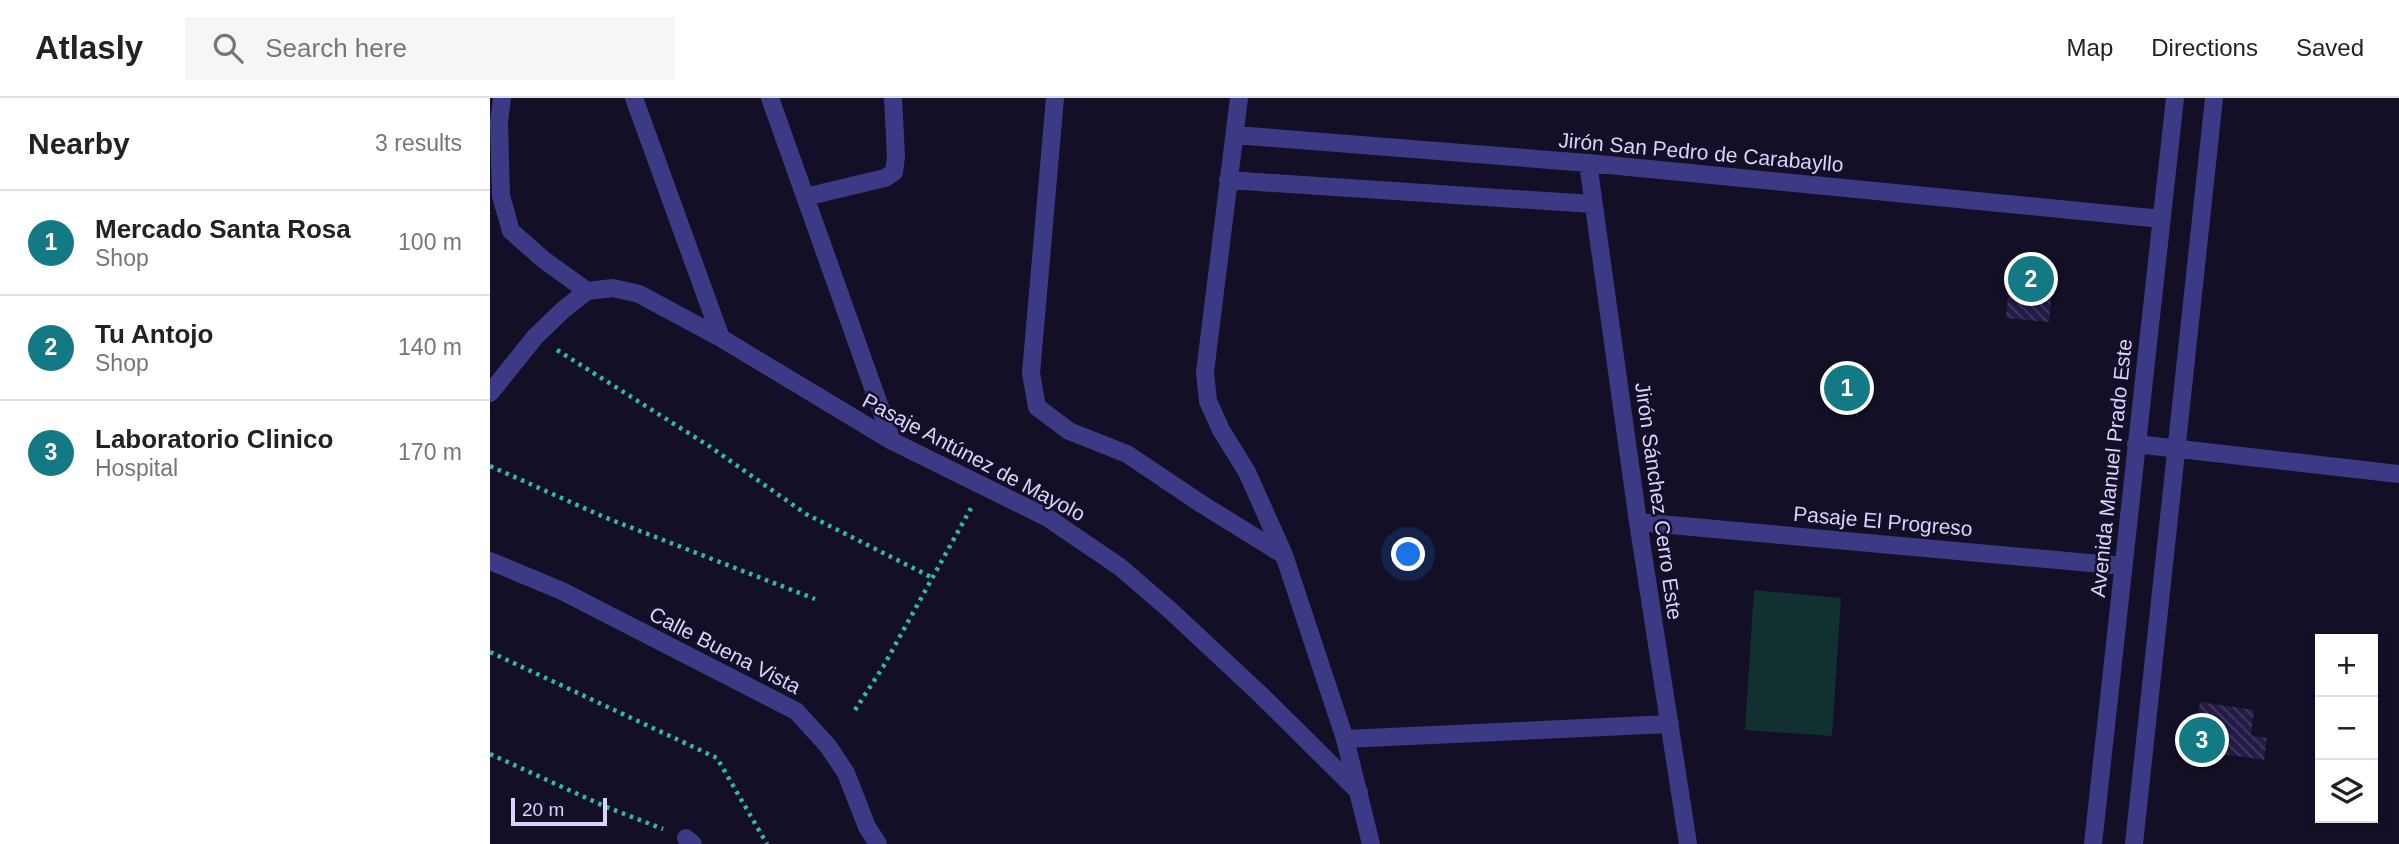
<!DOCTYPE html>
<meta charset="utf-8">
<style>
body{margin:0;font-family:Helvetica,sans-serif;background:#f6f6f6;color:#222}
.controls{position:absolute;right:21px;bottom:21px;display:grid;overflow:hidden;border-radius:0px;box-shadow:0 4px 10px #0003}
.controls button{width:63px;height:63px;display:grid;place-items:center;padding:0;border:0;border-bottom:2px solid #e0e0e0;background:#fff;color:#222;font:35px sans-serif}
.scale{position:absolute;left:21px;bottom:18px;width:96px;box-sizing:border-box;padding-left:7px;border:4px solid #d9d4ff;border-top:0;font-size:19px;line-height:24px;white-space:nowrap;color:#d9d4ff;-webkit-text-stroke:5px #130f26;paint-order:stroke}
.you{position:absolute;left:919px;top:457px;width:24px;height:24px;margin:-18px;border:5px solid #fff;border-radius:50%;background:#1a73e8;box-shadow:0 0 0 10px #1a73e833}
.badge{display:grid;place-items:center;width:46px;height:46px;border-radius:50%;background:#137a85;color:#fff;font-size:23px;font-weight:700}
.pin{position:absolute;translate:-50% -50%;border:4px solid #fff;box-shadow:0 2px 7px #0006}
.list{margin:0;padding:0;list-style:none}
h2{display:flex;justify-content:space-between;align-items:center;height:91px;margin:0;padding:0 28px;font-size:30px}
h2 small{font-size:23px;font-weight:400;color:#767676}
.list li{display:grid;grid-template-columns:46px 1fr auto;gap:21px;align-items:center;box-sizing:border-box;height:105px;padding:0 28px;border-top:2px solid #e0e0e0}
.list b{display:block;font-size:26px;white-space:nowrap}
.list p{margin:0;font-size:23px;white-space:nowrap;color:#767676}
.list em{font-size:23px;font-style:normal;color:#767676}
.icon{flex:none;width:38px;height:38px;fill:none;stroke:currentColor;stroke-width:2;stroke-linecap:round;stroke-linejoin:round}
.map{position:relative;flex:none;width:1909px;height:746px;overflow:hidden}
header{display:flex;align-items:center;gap:42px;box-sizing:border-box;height:98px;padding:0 35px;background:#fff;border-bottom:2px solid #e0e0e0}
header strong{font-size:33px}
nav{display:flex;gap:38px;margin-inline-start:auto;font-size:24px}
.search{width:490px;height:63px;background:#f6f6f6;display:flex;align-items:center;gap:18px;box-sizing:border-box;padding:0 24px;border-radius:0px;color:#767676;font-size:26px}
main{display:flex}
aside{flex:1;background:#fff}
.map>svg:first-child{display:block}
.green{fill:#12302f}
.building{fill:url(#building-back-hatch)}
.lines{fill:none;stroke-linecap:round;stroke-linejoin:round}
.path{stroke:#2fb8b0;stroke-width:4.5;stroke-dasharray:3.5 5;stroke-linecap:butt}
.minor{stroke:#3d3a85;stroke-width:18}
.labels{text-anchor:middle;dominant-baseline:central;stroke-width:5;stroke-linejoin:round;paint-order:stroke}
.street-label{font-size:21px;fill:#d9d4ff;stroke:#130f26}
</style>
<header>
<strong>Atlasly</strong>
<div class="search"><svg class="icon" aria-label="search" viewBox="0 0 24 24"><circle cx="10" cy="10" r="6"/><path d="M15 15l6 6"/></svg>Search here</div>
<nav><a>Map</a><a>Directions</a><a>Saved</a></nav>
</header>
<main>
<aside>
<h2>Nearby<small>3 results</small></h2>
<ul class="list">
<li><span class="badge">1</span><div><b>Mercado Santa Rosa</b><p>Shop</p></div><em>100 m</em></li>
<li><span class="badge">2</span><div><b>Tu Antojo</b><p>Shop</p></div><em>140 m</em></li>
<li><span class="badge">3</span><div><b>Laboratorio Clinico</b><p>Hospital</p></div><em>170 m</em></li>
</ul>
</aside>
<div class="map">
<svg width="1909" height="746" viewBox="0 0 1909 746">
<defs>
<pattern id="building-back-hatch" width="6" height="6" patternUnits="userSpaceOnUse" patternTransform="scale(1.75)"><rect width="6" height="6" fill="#241b47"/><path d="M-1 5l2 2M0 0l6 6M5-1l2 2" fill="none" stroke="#433b63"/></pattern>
</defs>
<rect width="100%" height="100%" fill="#130f26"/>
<path class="green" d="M 1264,492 L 1351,500 L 1342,638 L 1255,632 Z"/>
<path class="building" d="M 1521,163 L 1564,167 L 1559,224 L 1516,220 Z
M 1710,604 L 1764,612 L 1761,637 L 1777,640 L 1774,662 L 1704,652 Z"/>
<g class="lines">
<path class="path" d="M 67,252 L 219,348 L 316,416 L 443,480
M 0,368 L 114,419 L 325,501
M 0,554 L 227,660 L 277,746
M 365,612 L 393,569 L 481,410
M 0,656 L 114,708 L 173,731"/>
<path class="minor" d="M 12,0 L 9,24 L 11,98 L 21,133 L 54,162 L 97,193
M 144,0 L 231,240
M 280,0 L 402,343
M 565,0 L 541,275 L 547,309 L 579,333 L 637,356 L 710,405 L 794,457
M 749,0 L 715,274 L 718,303 L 731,332 L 757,374 L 794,457 L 855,641 L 881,746
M 746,37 L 1098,65 L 1672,121
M 1098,65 L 1148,424 L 1198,746
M 738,82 L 1102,106
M 315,99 L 395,80 L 404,74 L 406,58 L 403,0
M 0,295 L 45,239 L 73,212 L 97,193 L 123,190 L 149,196 L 231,240 L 402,343 L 558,420 L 630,469 L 681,513 L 771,597 L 869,694
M 1646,346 L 1909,376
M 1148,424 L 1633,468
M 0,463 L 72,493 L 306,613 L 338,648 L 356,675 L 377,729 L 388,746
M 855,641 L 1180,626
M 196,740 L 203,746
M 1603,746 L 1685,0
M 1644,746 L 1724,0"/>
</g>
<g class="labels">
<g class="street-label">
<text transform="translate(1211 54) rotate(5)">Jirón San Pedro de Carabayllo</text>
<text transform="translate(484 359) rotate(28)">Pasaje Antúnez de Mayolo</text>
<text transform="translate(1621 370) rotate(-84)">Avenida Manuel Prado Este</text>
<text transform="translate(1169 403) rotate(82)">Jirón Sánchez Cerro Este</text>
<text transform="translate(1393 423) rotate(5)">Pasaje El Progreso</text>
<text transform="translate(235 552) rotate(27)">Calle Buena Vista</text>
</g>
</g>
</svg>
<div class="controls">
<button>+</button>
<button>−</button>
<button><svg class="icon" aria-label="layers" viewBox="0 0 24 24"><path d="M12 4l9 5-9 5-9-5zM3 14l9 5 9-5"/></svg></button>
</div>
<div class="scale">20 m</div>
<div class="you"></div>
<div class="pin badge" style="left:1357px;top:290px">1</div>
<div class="pin badge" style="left:1541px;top:181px">2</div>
<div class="pin badge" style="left:1712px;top:642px">3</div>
</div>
</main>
